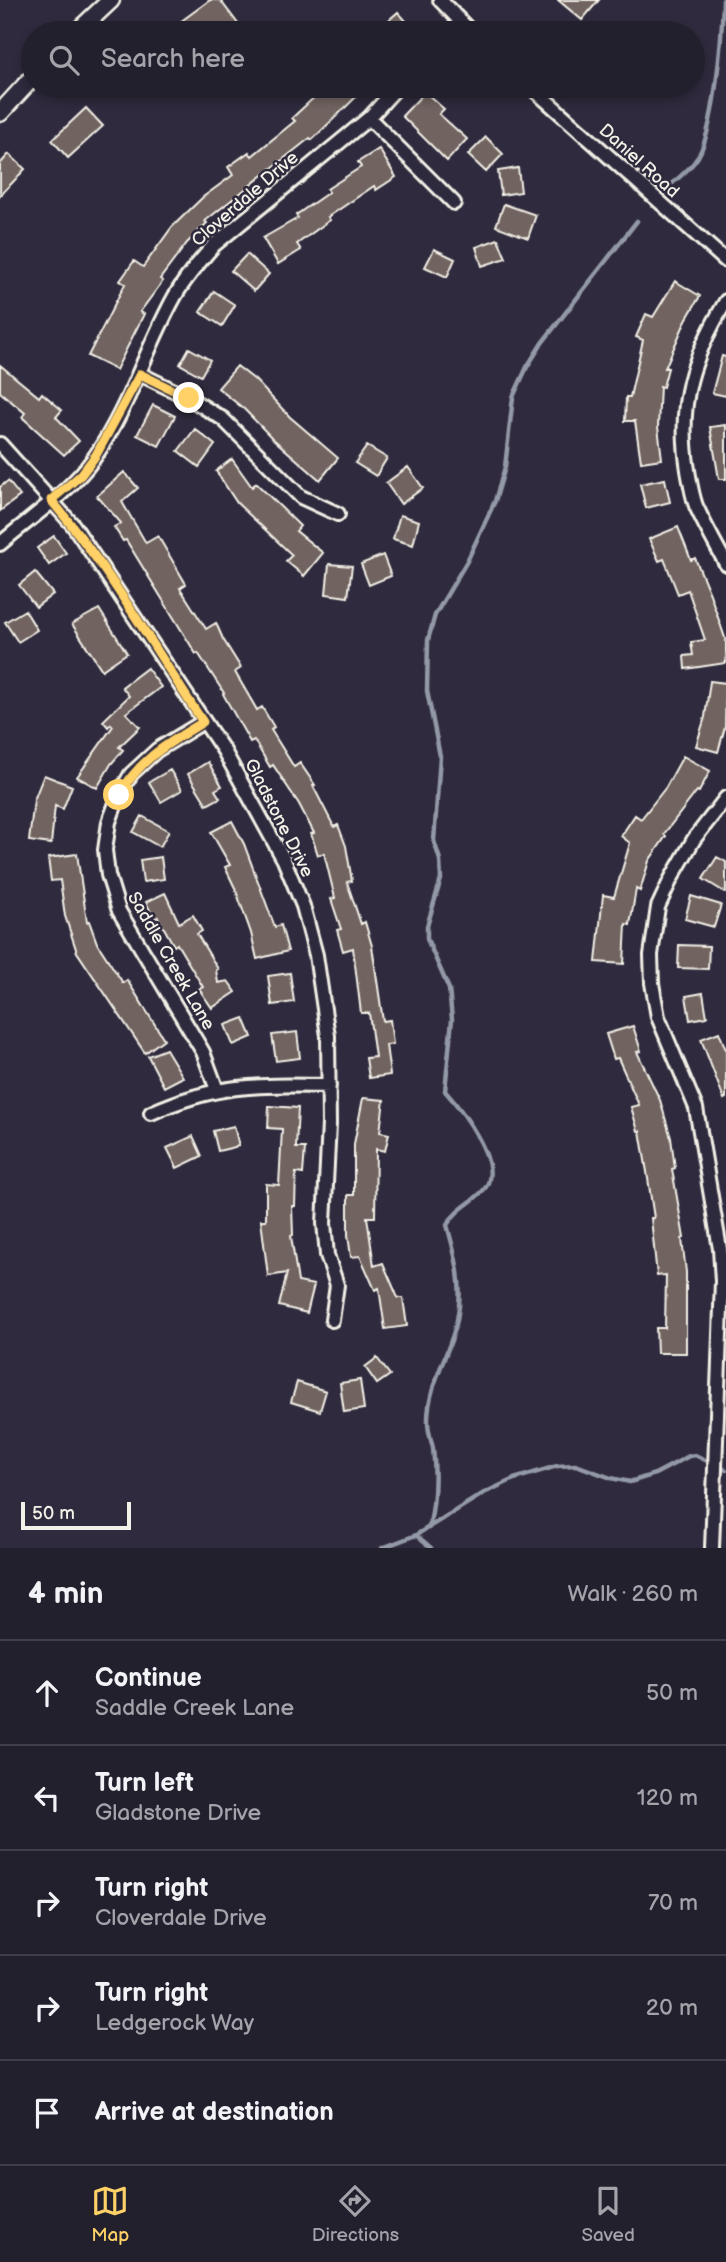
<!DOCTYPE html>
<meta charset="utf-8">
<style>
body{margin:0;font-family:"Balsamiq Sans",sans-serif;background:#2b2836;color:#f1f3f6}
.scale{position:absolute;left:21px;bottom:18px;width:110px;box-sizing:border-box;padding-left:7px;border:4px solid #f4f1e8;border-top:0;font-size:19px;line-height:24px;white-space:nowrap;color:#f4f1e8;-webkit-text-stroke:5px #2f2a3d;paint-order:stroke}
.stop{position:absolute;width:21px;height:21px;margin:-16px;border:5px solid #ffd166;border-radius:50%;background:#fff}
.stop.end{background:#ffd166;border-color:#fff;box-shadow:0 2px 7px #0008}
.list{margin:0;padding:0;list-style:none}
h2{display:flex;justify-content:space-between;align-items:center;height:91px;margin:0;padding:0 28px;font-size:30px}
h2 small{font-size:23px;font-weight:400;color:#a3a3aa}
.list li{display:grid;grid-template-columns:46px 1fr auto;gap:21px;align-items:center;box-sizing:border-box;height:105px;padding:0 28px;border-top:2px solid #403e4a}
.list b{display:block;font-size:26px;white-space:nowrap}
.list p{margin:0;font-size:23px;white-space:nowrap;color:#a3a3aa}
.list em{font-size:23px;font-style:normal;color:#a3a3aa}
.icon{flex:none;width:38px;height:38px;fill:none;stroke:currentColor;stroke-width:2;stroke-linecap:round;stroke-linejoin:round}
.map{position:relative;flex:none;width:726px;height:1548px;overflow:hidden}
.search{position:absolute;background:#23202e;box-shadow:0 4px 10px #0003;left:21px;right:21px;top:21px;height:77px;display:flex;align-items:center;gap:18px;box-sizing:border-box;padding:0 24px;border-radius:38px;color:#a3a3aa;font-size:26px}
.sheet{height:616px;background:#23202e}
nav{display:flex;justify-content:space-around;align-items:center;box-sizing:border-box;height:98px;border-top:2px solid #403e4a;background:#23202e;font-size:19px;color:#a3a3aa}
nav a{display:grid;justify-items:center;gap:4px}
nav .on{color:#ffd166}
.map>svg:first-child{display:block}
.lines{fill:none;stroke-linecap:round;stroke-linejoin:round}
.stream{stroke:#9399a7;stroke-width:4.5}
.building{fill:#716460;stroke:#f4f1e8;stroke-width:2}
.minor-casing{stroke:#f4f1e8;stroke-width:18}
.tertiary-casing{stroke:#f4f1e8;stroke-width:21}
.minor{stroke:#2f2a3d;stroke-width:12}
.tertiary{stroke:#2f2a3d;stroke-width:16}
.route{stroke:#ffd166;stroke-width:9}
.labels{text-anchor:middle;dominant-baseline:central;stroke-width:5;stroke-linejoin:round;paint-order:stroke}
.street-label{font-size:18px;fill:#f4f1e8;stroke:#2f2a3d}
</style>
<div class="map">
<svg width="726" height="1548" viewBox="0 0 726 1548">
<rect width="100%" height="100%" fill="#2f2a3d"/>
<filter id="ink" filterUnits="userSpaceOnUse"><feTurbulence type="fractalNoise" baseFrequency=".0143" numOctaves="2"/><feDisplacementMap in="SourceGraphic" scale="14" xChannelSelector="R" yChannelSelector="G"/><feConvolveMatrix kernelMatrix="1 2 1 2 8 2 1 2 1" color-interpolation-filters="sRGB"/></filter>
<g filter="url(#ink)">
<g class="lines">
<path class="stream" d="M 663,191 C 674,182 687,172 695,161 C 715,137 722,33 723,0
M 429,1528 C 435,1502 436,1475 433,1448 C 431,1440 428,1431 428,1422 C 427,1386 450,1354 457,1320 C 464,1286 456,1257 447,1225 C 456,1208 475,1202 486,1187 C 502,1162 461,1109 445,1091 L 452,1019 L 449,989 L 427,939 L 427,926 L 441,879 L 440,860 L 434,841 L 440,756 L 427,691 L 428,640 L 435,615 L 467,561 L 495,501 L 505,467 L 513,397 L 527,367 L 542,343 L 637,221
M 416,1535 L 431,1548
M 382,1548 L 416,1535 L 484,1493 L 514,1479 L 557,1466 L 576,1465 L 611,1478 L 630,1482 L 655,1474 L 689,1456 L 695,1455 L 726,1470"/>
</g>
<path class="building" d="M 210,0 L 220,0 L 245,33 L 219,33 L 211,24 L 198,33 L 165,33 Z
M 558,0 L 599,0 L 582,20 Z
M 398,12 L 417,33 L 374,33 Z
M 315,86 L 350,86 L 359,94 L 312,140 L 310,138 L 205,221 L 207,223 L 187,243 L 160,279 L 163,281 L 140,312 L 144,314 L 116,370 L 88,356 L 125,284 L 120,281 L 134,261 L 143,267 L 172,227 L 203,197 L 233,175 L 228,167 L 249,152 L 252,156 L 295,121 L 292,118 L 321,91 Z
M 425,92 L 444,109 L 439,114 L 467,139 L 447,161 L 402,116 Z
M 86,108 L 103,126 L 68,158 L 52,140 Z
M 486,137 L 503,154 L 486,172 L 468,155 Z
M 379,149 L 396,177 L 376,190 L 374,186 L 328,217 L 330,220 L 297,244 L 301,250 L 278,264 L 263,238 L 298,218 L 296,215 L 329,192 L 327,189 L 361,167 L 358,162 Z
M 9,154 L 25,169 L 0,196 L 0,164 Z
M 518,168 L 521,192 L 501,195 L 498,171 Z
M 504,204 L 536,215 L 528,238 L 496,226 Z
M 498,239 L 506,258 L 482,266 L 476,247 Z
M 434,249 L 455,259 L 447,277 L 425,267 Z
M 247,254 L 269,274 L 254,291 L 231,271 Z
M 675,281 L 700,296 L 686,320 L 665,368 L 668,368 L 663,387 L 660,386 L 658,427 L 662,459 L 641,462 L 635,421 L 625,421 L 626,397 L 630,397 L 643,340 L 636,337 L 646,314 L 653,317 Z
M 214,291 L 235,305 L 222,326 L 200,312 Z
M 189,348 L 210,360 L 201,376 L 180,364 Z
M 722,356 L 726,357 L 726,396 L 712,393 Z
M 0,365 L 39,397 L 42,393 L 62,410 L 56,417 L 79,441 L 64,455 L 22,417 L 25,413 L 0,392 Z
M 237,366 L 255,380 L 290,417 L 338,458 L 320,480 L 272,438 L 244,409 L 218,388 Z
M 153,405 L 175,416 L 159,446 L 137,435 Z
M 726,425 L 726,479 L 719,479 L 710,427 Z
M 195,429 L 215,445 L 199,467 L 178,451 Z
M 367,446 L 387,458 L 376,476 L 355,463 Z
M 232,459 L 252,487 L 256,483 L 300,526 L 296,531 L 323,553 L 304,576 L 286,561 L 292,555 L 237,503 L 216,471 Z
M 408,467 L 423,488 L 401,504 L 386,483 Z
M 124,472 L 138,488 L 122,502 L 146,543 L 158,536 L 186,584 L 180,588 L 206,629 L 216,623 L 223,639 L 241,668 L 235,672 L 257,710 L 262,707 L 274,727 L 271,730 L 294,767 L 300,763 L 315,785 L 313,786 L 334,827 L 338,825 L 346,846 L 352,881 L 347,882 L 361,924 L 365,922 L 372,946 L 383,1021 L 390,1020 L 393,1044 L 386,1045 L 390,1075 L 369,1078 L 366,1058 L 375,1057 L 369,1013 L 361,1013 L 353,948 L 343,951 L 337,930 L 341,929 L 331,899 L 335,898 L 324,853 L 318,855 L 311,834 L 314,833 L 299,804 L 273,765 L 270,767 L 254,740 L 250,742 L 223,694 L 224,693 L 198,653 L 196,654 L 126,540 L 123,541 L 114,527 L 121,523 L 97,496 Z
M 665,479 L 670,502 L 646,508 L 640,484 Z
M 8,481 L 20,496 L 0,511 L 0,487 Z
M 400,515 L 419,521 L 413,545 L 393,539 Z
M 678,527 L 691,560 L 695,558 L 710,594 L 726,641 L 726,663 L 685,669 L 684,656 L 693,655 L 691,642 L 705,640 L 688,590 L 678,594 L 664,559 L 659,561 L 649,539 Z
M 54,536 L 66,553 L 49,565 L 37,548 Z
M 383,555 L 391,576 L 369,585 L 361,564 Z
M 329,564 L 352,566 L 348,597 L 326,594 Z
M 35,572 L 53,594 L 36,607 L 19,585 Z
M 99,609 L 127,653 L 102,670 L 72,624 Z
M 25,610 L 37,630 L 18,642 L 5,622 Z
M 147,668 L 161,687 L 126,713 L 140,727 L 119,747 L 123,750 L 111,764 L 97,788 L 77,777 L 113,726 L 111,724 L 108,727 L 103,721 L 129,696 L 122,687 Z
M 710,681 L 726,683 L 725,727 L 718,752 L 696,746 L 705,717 Z
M 683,756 L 710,771 L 699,792 L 697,791 L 664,834 L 666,836 L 649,861 L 640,891 L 636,889 L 630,925 L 626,924 L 624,964 L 596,962 L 603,895 L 614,897 L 630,843 L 621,836 L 635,815 L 641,819 L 666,787 Z
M 208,762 L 222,786 L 215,790 L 220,798 L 207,805 L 188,774 Z
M 170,770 L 182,790 L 161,802 L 149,782 Z
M 44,775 L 72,786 L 63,809 L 55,806 L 51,844 L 29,841 L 34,800 Z
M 142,816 L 169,831 L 160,847 L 133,832 Z
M 232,821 L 244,844 L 275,927 L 281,925 L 288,951 L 257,959 L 251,933 L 235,888 L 225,867 L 230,865 L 211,832 Z
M 77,854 L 87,922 L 89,921 L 97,943 L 123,983 L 127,980 L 164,1039 L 145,1053 L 77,952 L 65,916 L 60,880 L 51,881 L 48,858 Z
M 161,857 L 164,879 L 143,882 L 140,860 Z
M 717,857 L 726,862 L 726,893 L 703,879 Z
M 165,893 L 179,923 L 193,915 L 202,931 L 197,934 L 218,969 L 216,970 L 218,983 L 228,981 L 236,992 L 212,1008 L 199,989 L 203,987 L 177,944 L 174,946 L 158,917 L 154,919 L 146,902 Z
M 691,896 L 721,905 L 714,927 L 685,919 Z
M 679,945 L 709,946 L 708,969 L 678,968 Z
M 290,973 L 294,1002 L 272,1005 L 268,976 Z
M 703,993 L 707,1017 L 690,1020 L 686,996 Z
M 244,1018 L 252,1037 L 233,1045 L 225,1025 Z
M 633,1026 L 641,1051 L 637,1052 L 660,1100 L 671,1138 L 675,1168 L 672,1169 L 684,1238 L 682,1239 L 686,1272 L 686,1353 L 657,1353 L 656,1328 L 665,1328 L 666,1275 L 657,1276 L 651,1218 L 654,1218 L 647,1172 L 640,1131 L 638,1131 L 631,1107 L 639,1105 L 618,1058 L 614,1059 L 606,1034 Z
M 297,1032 L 300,1058 L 276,1061 L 272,1035 Z
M 719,1032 L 726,1050 L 726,1098 L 724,1099 L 701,1039 Z
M 166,1049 L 183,1077 L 164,1087 L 148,1056 Z
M 363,1098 L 384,1100 L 380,1132 L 389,1134 L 385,1151 L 376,1149 L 375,1217 L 367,1217 L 374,1266 L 383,1263 L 398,1298 L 403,1298 L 407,1326 L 385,1329 L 379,1288 L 375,1290 L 360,1256 L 351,1257 L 348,1235 L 348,1195 L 354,1195 L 354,1144 Z
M 269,1106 L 298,1108 L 296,1148 L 305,1148 L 303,1174 L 296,1173 L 295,1206 L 292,1206 L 293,1235 L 291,1236 L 298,1282 L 314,1285 L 307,1313 L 279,1306 L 287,1273 L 268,1276 L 261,1220 L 266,1220 L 266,1184 L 279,1185 L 282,1129 L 268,1128 Z
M 234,1126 L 239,1146 L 218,1151 L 213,1131 Z
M 193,1136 L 202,1156 L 177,1168 L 167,1148 Z
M 377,1358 L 390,1375 L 377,1384 L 365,1367 Z
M 360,1380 L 364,1409 L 344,1412 L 340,1383 Z
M 297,1382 L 326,1391 L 320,1411 L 291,1402 Z"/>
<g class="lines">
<g class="minor-casing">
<path id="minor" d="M 440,0 L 472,33
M 449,33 L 460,23
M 530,86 L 726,261
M 369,118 L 454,203
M 726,301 C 692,358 677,402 688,470 C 690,482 692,495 696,506 C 705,526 716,545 726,564
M 140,374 L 189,398 L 223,419 L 301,497 L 338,514
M 0,444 L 73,525 L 224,751 L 284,860 L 303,906 L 316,955 L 328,1036 L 329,1124 L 324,1223 L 327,1255 L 337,1285 L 332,1320
M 0,544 C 31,517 70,492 94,458 C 129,408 146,348 175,296 C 186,277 200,261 214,245 L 369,118 L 398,86
M 203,722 L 157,750 L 131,774 L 119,795 L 109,822 L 105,850 L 108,875 L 119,911 L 203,1052 L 217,1090
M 151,1113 C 218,1083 258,1085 329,1086
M 712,1548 L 722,1281 L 720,1249 L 696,1108 L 658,1017 L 652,983 L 651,955 L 658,907 L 671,879 L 694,839 L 726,798"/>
</g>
<g class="tertiary-casing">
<path id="tertiary" d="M 76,33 L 111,0
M 0,113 L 33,77"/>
</g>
<use href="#minor" class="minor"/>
<use href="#tertiary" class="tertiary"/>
</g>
</g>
<g class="lines" filter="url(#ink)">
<path class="route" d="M 119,795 C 141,758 167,744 203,722 C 154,648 109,568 51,500 L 81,475 L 96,455 L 140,374 L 189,398"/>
</g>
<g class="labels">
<g class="street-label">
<text transform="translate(639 161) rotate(42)">Daniel Road</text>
<text transform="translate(245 199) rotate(-41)">Cloverdale Drive</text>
<text transform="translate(279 818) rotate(63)">Gladstone Drive</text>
<text transform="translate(171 961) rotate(60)">Saddle Creek Lane</text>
</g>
</g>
</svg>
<div class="scale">50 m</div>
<div class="stop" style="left:119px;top:795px"></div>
<div class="stop end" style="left:189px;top:398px"></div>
<div class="search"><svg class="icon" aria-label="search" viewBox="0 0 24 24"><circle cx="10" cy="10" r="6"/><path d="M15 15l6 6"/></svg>Search here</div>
</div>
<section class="sheet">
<h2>4 min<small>Walk · 260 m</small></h2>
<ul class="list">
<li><svg class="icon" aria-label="ahead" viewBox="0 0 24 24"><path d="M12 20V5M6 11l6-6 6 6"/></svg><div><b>Continue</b><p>Saddle Creek Lane</p></div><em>50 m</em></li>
<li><svg class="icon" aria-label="left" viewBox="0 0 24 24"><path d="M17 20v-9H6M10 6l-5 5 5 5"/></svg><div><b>Turn left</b><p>Gladstone Drive</p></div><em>120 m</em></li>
<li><svg class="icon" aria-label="right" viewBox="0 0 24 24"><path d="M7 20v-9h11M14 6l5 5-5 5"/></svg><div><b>Turn right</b><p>Cloverdale Drive</p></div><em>70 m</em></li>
<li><svg class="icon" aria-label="right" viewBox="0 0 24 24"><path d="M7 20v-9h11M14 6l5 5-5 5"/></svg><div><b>Turn right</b><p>Ledgerock Way</p></div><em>20 m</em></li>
<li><svg class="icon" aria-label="arrive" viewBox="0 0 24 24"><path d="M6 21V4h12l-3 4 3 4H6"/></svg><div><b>Arrive at destination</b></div></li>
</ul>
</section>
<nav>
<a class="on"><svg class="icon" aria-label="map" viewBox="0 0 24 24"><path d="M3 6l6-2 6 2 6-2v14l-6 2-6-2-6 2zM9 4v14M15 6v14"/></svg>Map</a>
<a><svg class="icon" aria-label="directions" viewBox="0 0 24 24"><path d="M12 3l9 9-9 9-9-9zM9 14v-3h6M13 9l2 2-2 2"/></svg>Directions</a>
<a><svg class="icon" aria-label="saved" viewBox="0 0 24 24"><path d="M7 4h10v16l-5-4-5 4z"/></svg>Saved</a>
</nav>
